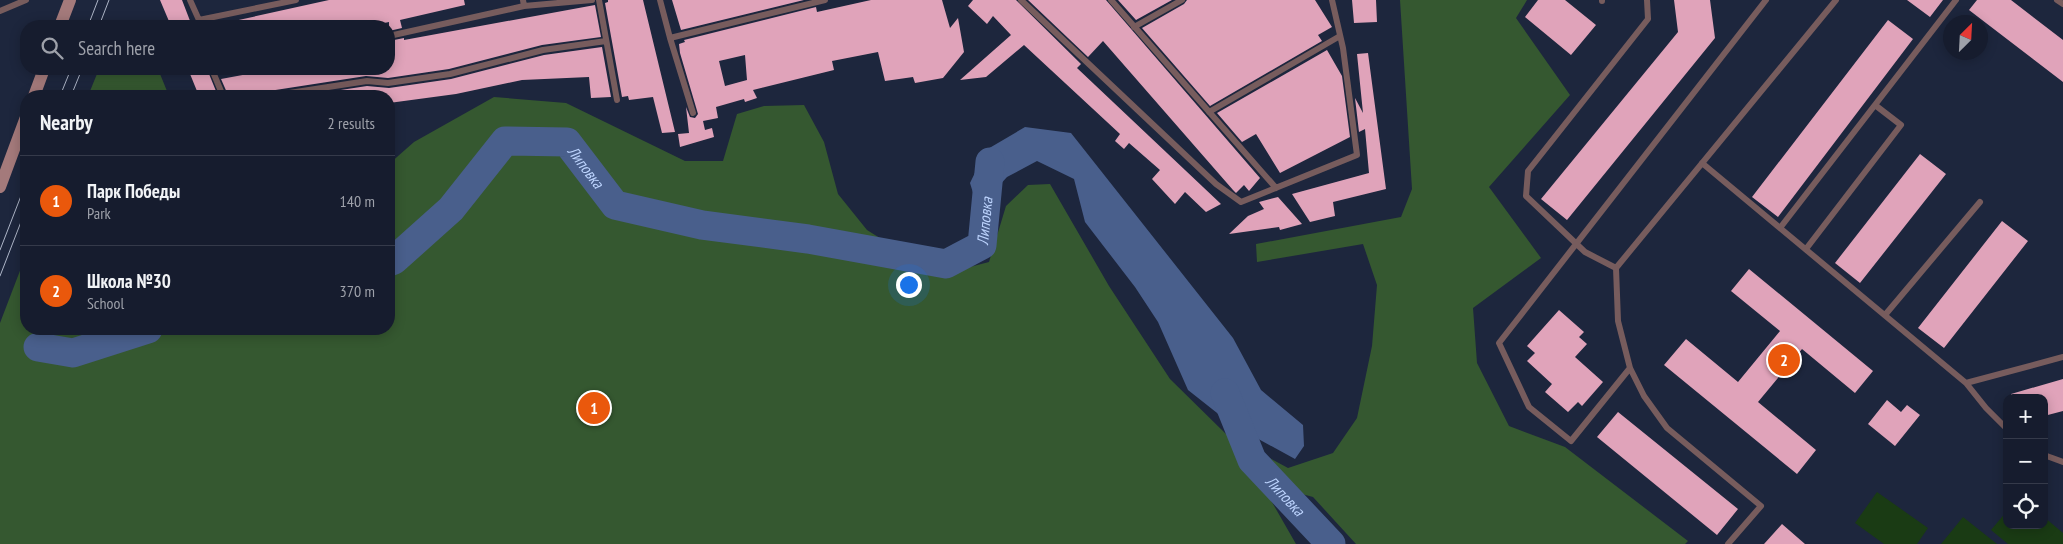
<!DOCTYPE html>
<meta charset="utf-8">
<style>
body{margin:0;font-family:"PT Sans Narrow",sans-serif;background:#23293a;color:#f1f3f6}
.controls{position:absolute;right:15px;bottom:15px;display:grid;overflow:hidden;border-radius:10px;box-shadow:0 2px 12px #0003}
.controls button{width:45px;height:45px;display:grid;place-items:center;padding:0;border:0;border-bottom:1px solid #353a4a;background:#161c2e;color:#f1f3f6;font:25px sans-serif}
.compass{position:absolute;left:1943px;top:15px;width:45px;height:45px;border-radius:50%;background:#161c2e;box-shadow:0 2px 12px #0003;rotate:24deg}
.you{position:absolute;left:908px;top:284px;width:18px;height:18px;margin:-12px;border:4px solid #fff;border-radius:50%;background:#1a73e8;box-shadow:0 0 0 8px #1a73e833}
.badge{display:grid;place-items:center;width:32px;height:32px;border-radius:50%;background:#ea580c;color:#fff;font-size:16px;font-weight:700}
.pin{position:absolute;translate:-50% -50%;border:2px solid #fff;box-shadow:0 1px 5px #0006}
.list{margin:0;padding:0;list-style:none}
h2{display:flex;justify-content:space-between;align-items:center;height:65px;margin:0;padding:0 20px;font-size:21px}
h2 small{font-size:16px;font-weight:400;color:#9ea1aa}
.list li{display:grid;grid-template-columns:32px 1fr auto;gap:15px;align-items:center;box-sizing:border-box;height:90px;padding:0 20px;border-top:1px solid #353a4a}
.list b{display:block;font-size:19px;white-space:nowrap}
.list p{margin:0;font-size:16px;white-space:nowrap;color:#9ea1aa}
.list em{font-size:16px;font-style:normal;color:#9ea1aa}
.icon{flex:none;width:28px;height:28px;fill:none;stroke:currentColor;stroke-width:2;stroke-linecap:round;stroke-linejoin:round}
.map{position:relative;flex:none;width:2063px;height:544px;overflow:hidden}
.search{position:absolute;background:#161c2e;box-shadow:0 2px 12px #0003;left:20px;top:20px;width:375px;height:55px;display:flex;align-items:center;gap:12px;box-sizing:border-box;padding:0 18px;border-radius:20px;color:#9ea1aa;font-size:19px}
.panel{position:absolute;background:#161c2e;box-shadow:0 2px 12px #0003;left:20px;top:90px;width:375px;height:245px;border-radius:20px}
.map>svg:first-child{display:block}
.green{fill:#1a3b14}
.forest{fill:#355830}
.water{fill:#495f8c}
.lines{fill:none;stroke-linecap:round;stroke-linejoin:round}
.river{stroke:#495f8c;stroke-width:29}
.building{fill:#e0a3ba;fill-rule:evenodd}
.lane{stroke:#775c5d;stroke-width:6}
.secondary{stroke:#a47a7b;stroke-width:12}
.tram{stroke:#aeb6c8;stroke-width:1}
.labels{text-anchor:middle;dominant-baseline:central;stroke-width:5;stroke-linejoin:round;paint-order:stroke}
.water-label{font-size:16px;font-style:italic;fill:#bdd4fe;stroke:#141c33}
</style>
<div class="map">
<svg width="2063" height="544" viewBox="0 0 2063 544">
<rect width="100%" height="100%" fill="#1d263d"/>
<path class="green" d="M 1877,492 L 1928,528 L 1917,544 L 1884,544 L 1855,523 Z
M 2007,511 L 2007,525 L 2044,525 L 2044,517 L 2063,533 L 2063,544 L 2008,544 L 1991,530 Z
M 1963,517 L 1997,544 L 1941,544 Z"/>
<path class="forest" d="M 1400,0 L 1527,0 L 1516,18 L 1570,95 L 1489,187 L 1541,258 L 1473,308 L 1477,363 L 1509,426 L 1565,447 L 1688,541 L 1685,544 L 1356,544 L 1313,497 L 1261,483 L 1296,544 L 0,544 L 0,323 L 26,255 L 26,329 L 389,329 L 389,164 L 414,142 L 494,97 L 566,103 L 685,161 L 723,161 L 737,114 L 764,106 L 804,105 L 824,142 L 838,194 L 867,230 L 939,275 L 989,262 L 1006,206 L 1028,185 L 1050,184 L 1109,286 L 1170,379 L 1227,435 L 1288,468 L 1333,453 L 1357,418 L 1372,346 L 1377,285 L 1363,244 L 1257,262 L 1256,244 L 1401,217 L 1412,189 Z
M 99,69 L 158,69 L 169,96 L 88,96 Z"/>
<path class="water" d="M 1025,127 L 1071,133 L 1233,338 L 1261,390 L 1303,425 L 1304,446 L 1295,459 L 1231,424 L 1188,390 L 1158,322 L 1135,287 L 1085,222 L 1074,179 L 1037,161 L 1007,177 L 978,209 L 970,183 L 986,150 Z"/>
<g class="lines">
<g class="river">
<path id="s1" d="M 389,262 L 394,260 L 451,209 L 505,141 L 567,142 L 615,205 L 702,225 L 808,239 L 946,264 L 982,245 L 990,162"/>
<path d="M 38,347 L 73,353 L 148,329"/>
<path id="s2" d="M 1225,393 L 1252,460 L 1331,544"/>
</g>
</g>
<path class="building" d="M 160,0 L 182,0 L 192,26 L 171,26 Z
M 329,0 L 464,0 L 465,5 L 400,20 L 402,28 L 389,31 L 389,22 L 370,26 L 235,26 L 234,21 Z
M 608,0 L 643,0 L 675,132 L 662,133 L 653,97 L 629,100 L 628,96 L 622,97 L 605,3 L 608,2 Z
M 672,0 L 804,0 L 681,30 Z
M 871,0 L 942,0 L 950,28 L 958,18 L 964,52 L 943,78 L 915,83 L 913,77 L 885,81 L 878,52 L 832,61 L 834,70 L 753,90 L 757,98 L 745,102 L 744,99 L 716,107 L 718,118 L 703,121 L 705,130 L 712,128 L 714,137 L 680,147 L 678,134 L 689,133 L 686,107 L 690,117 L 695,118 L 698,114 L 680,53 L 679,44 L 685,42 L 684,40 L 816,7 L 817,12 ZM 745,55 L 747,80 L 725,86 L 719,61 Z
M 973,0 L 1016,0 L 1081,64 L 1077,68 L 1221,204 L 1206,212 L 1185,192 L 1175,204 L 1152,179 L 1160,170 L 1129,143 L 1124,149 L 1115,141 L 1120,134 L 1024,45 L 986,77 L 960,80 L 1011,35 L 993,16 L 987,24 L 968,6 Z
M 1028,0 L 1106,0 L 1260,178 L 1249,191 L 1244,185 L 1236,193 L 1233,190 L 1103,41 L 1088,57 Z
M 1118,0 L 1172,0 L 1136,20 Z
M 1187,0 L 1315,0 L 1332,27 L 1318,35 L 1322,41 L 1210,106 L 1142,28 L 1184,4 Z
M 1352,0 L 1376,0 L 1377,22 L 1354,23 Z
M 1538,0 L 1565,0 L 1596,25 L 1571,55 L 1525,17 Z
M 1674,0 L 1710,0 L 1715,38 L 1567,220 L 1541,199 L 1678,32 Z
M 1907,0 L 1943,0 L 1930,17 Z
M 1977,0 L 2011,0 L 2063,40 L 2063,82 L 1969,10 Z
M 595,5 L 601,37 L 542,45 L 449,69 L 388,78 L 366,76 L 269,91 L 265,96 L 255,96 L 255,90 L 228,95 L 221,79 L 274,69 L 389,69 L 389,41 L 404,38 L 404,40 Z
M 1888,20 L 1913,39 L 1778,217 L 1752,197 Z
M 602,47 L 611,97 L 591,98 L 589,77 L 522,80 L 456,94 L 389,103 L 389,96 L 301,96 L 367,86 L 389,88 L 451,79 L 544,55 Z
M 1327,50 L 1342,76 L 1350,137 L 1280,173 L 1256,134 L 1242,142 L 1217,113 Z
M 1368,53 L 1386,189 L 1333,202 L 1335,216 L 1310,222 L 1292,194 L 1369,173 L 1365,129 L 1359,132 L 1355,98 L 1363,113 L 1357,54 Z
M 188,69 L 207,69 L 218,96 L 199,96 Z
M 1920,154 L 1946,174 L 1860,283 L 1835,263 Z
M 1278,197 L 1302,224 L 1280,230 L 1279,227 L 1229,234 L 1248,216 L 1264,209 L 1259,202 Z
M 2002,221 L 2028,241 L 1944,348 L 1918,328 Z
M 1749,269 L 1873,371 L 1855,393 L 1802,349 L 1758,402 L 1816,450 L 1797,474 L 1664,365 L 1686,339 L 1738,382 L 1780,331 L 1731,291 Z
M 1559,310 L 1584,332 L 1579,337 L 1587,344 L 1575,357 L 1603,382 L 1582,406 L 1578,402 L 1568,412 L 1545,392 L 1552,384 L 1527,361 L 1535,353 L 1527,346 Z
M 2063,379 L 2063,411 L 2044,416 L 2044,398 L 2011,398 L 2011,394 Z
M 1887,400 L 1901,412 L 1907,405 L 1920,415 L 1895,446 L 1868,424 Z
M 1618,412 L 1738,509 L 1717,535 L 1597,437 Z
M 1782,524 L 1805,544 L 1764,544 Z"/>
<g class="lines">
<path class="lane" d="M 190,0 L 199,20 L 296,0
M 523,0 L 524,6 L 592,0
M 599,0 L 617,100
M 660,0 L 670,38 L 825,0
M 1021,0 L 1216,184 L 1241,202 L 1357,155 L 1343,48 L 1332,0
M 1111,0 L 1276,188
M 2057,0 L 2063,4
M 1602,1 L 1602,0
M 0,11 L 26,0
M 1134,27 L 1182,0
M 389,36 L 524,6
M 670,38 L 693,113
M 213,70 L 213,72 L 230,69
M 213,72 L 223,96
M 270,96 L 367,81 L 388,83 L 450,74 L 543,50 L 606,41
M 1209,112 L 1340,36
M 1702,163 L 1966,383 L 2063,357
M 1780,228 L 1956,0
M 1806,249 L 1901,125 L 1875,105
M 1616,268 L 1585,252 L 1526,196 L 1528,171 L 1648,19 L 1647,0
M 1885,315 L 1980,202
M 1630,368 L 1571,441 L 1529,407 L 1499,343 L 1766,0
M 1966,383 L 1986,408 L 2007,429
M 2044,455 L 2063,462
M 1728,544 L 1761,506 L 1667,428 L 1644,396 L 1630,368 L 1618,321 L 1616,268 L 1836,0"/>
<path class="secondary" d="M 60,26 L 70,0
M 34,96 L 44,69
M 0,187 L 26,117"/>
<path class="tram" d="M 88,26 L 98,0
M 99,26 L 109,0
M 60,96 L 71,69
M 71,96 L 82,69
M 0,250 L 26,183
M 0,276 L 26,209"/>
</g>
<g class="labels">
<g class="water-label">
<text stroke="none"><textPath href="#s1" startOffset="262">Липовка</textPath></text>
<text stroke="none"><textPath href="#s1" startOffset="711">Липовка</textPath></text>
<text stroke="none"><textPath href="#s2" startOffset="121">Липовка</textPath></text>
</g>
</g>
</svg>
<div class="controls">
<button>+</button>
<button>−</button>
<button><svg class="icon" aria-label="locate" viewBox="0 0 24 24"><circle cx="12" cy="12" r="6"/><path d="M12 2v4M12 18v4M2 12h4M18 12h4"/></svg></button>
</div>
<svg class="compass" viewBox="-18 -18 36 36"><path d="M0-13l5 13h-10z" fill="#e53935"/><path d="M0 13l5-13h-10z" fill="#9ea1aa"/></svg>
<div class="you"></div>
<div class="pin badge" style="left:594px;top:408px">1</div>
<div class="pin badge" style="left:1784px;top:360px">2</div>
<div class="search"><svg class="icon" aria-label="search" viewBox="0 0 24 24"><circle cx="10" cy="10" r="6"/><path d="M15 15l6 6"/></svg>Search here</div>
<section class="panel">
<h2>Nearby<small>2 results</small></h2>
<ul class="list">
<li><span class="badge">1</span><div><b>Парк Победы</b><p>Park</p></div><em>140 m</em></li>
<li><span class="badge">2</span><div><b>Школа №30</b><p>School</p></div><em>370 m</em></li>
</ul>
</section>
</div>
